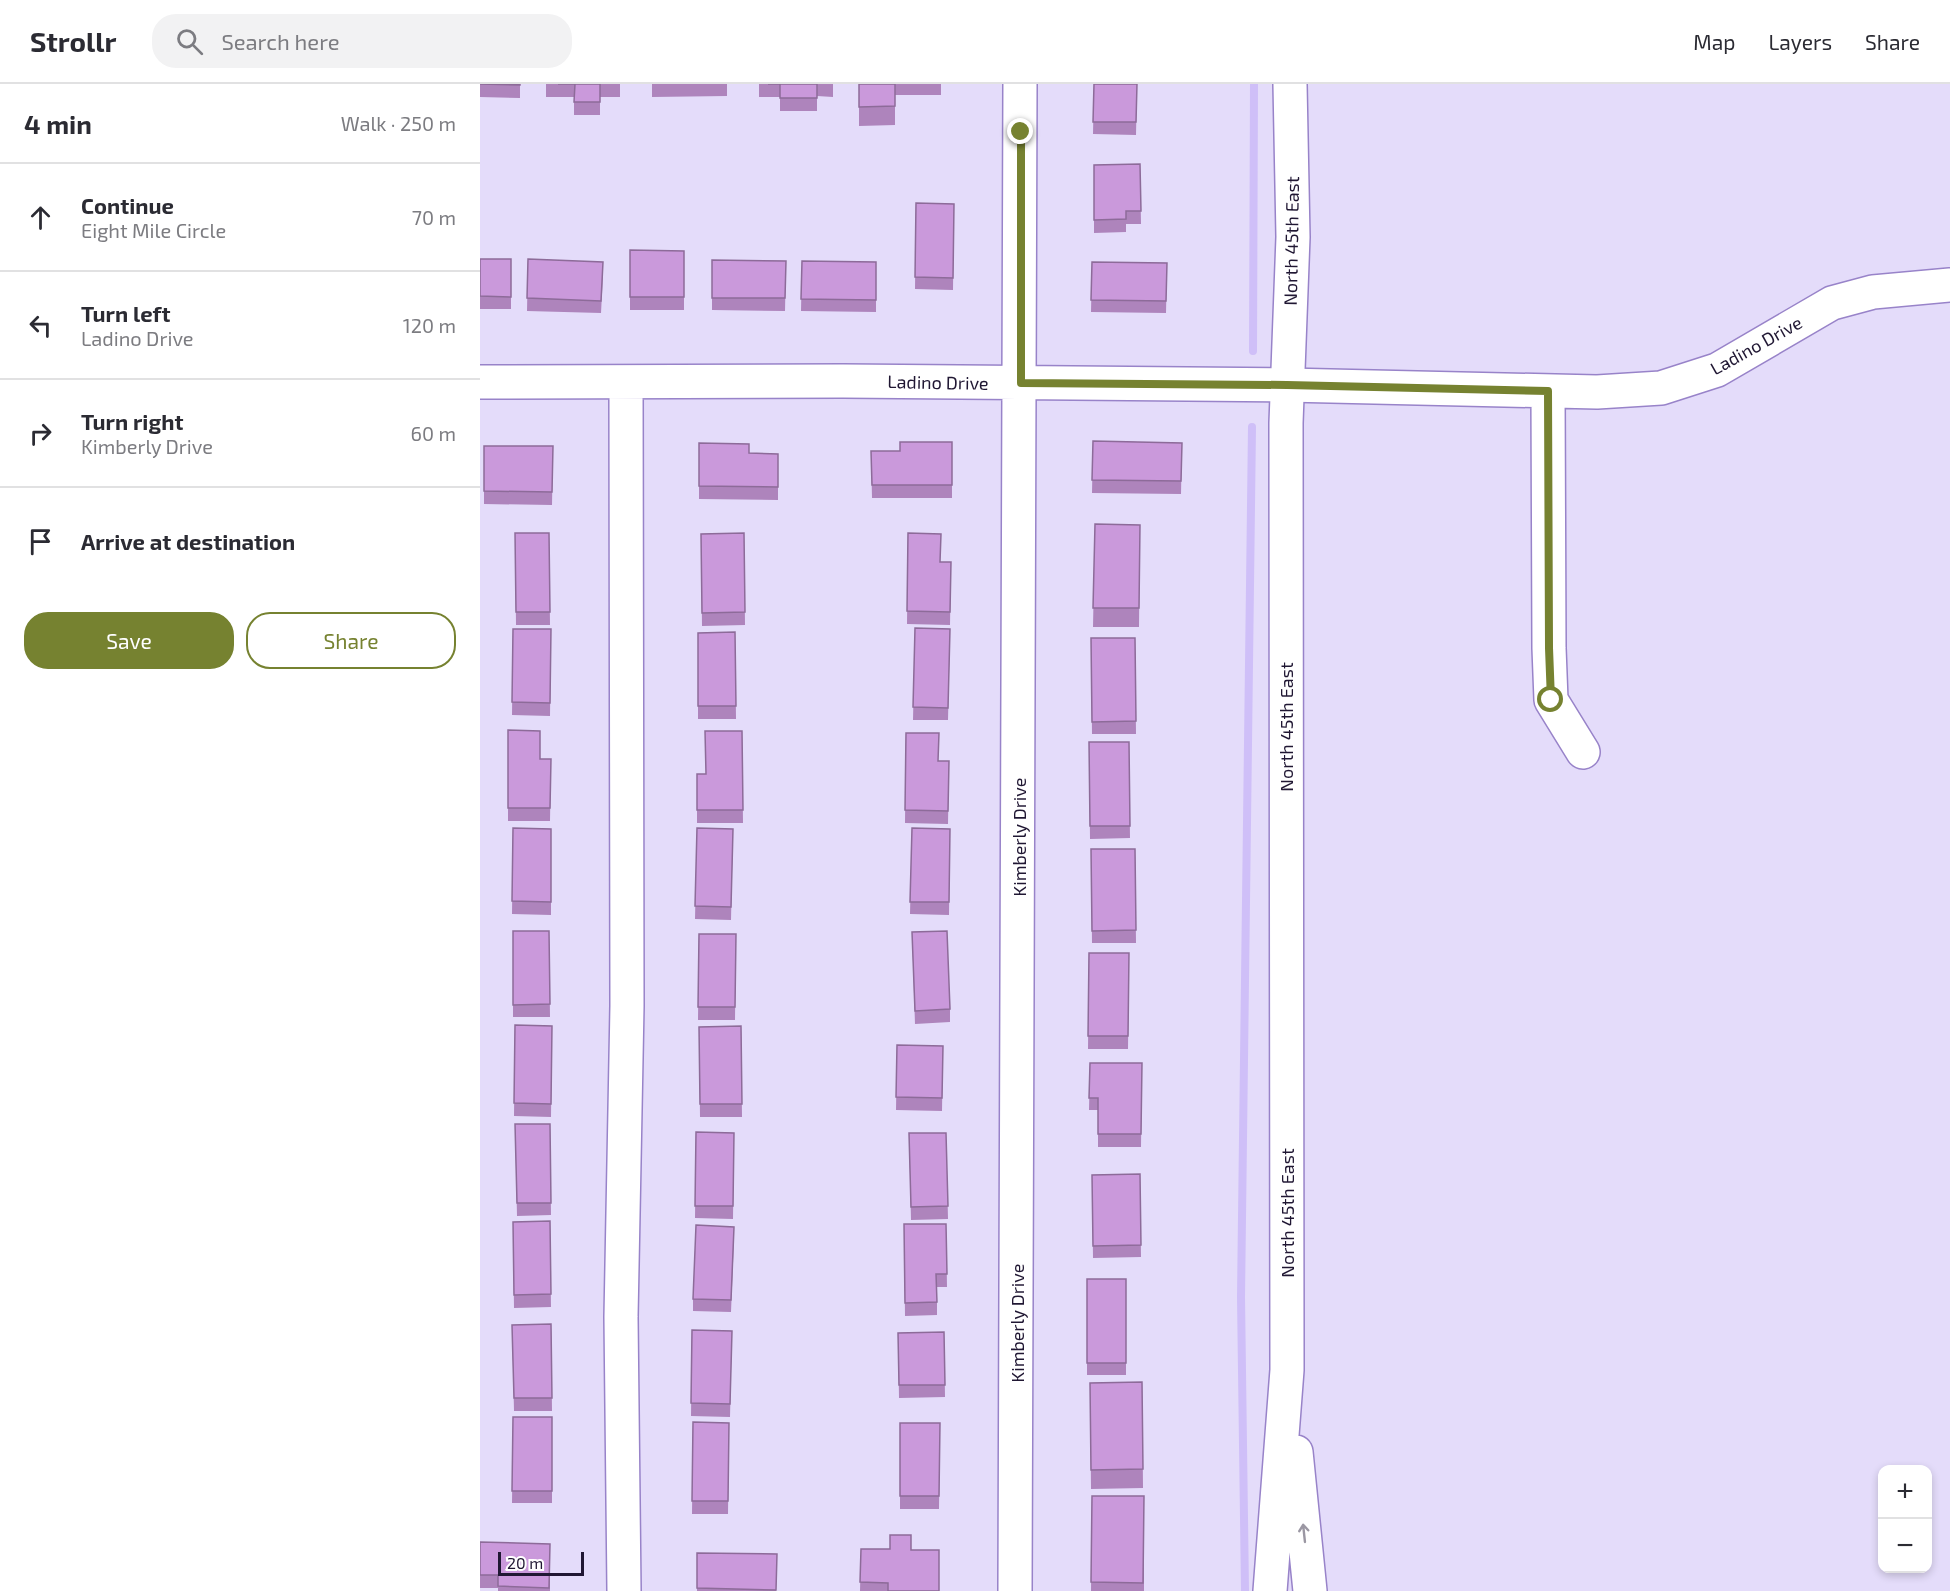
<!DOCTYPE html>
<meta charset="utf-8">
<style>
body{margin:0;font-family:"Exo 2",sans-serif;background:#f2f2f3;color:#2b2b33}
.controls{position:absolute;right:18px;bottom:18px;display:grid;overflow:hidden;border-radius:12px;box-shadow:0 3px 9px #0003}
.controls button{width:54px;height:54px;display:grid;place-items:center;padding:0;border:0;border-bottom:2px solid #e1e1e2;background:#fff;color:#2b2b33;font:30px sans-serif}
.scale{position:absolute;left:18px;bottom:15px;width:86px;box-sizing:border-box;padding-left:6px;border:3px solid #201733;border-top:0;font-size:16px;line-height:21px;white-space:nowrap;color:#201733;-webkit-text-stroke:4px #fff;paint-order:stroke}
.stop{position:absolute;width:18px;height:18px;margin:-14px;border:4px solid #768230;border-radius:50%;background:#fff}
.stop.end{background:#768230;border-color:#fff;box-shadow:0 2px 6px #0008}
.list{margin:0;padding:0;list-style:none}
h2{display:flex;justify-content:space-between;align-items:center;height:78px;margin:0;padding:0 24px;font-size:26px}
h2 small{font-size:20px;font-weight:400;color:#7c7c81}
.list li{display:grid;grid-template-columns:39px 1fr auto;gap:18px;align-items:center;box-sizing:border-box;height:108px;padding:0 24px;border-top:2px solid #e1e1e2}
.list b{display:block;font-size:22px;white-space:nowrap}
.list p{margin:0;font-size:20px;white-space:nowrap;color:#7c7c81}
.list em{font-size:20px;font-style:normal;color:#7c7c81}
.actions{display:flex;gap:12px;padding:18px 24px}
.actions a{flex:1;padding:14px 0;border:2px solid #768230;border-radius:24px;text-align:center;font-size:21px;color:#768230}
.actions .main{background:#768230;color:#fff}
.icon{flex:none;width:33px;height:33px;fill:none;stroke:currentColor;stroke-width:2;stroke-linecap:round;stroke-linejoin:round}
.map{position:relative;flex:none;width:1470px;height:1507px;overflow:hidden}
header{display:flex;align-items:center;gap:36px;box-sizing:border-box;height:84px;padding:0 30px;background:#fff;border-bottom:2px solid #e1e1e2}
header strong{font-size:28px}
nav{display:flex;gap:33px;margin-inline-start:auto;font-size:21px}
.search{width:420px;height:54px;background:#f2f2f3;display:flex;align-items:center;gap:15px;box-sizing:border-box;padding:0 21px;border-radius:24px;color:#7c7c81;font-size:22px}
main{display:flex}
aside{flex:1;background:#fff}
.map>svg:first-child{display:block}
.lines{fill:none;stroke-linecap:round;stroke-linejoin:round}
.stream{stroke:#cfbff8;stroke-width:8}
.minor-casing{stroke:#9883c9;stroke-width:36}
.major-casing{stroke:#9883c9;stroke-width:36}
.minor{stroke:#fff;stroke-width:33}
.major{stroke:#fff;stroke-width:33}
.wall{fill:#ae84bc}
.building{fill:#ca99db;stroke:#8d6b99;stroke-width:1.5}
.oneway{stroke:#9b97a3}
.route{stroke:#768230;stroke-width:8}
.labels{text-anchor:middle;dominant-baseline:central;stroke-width:4.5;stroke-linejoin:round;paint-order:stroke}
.street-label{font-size:18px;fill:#201733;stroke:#fff}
</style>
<header>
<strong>Strollr</strong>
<div class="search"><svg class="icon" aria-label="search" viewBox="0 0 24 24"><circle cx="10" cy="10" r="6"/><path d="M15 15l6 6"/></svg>Search here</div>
<nav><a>Map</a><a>Layers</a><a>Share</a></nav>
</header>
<main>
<aside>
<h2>4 min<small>Walk · 250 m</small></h2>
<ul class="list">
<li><svg class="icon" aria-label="ahead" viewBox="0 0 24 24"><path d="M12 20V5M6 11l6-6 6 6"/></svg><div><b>Continue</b><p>Eight Mile Circle</p></div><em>70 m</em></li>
<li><svg class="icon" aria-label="left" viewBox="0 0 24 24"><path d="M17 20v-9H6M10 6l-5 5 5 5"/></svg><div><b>Turn left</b><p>Ladino Drive</p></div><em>120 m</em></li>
<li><svg class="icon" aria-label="right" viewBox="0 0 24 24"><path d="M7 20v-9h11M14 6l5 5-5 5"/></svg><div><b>Turn right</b><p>Kimberly Drive</p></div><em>60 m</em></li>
<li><svg class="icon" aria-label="arrive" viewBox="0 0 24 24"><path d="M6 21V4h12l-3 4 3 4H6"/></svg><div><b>Arrive at destination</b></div></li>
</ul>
<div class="actions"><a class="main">Save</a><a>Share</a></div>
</aside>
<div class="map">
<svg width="1470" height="1507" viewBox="0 0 1470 1507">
<rect width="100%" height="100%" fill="#e4dcfa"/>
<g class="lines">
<path class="stream" d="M 773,267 L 774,0
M 765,1507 L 761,1213 L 772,343"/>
<g class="minor-casing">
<path id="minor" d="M 0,298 L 363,297 L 807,301 L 1117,308 L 1181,304 L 1237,286 L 1352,219 L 1393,208 L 1470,201
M 1068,307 L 1069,564 L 1071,616 L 1103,668
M 144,1507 L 141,1233 L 147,922 L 146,299
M 535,1507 L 540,0"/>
</g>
<g class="major-casing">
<path id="major" d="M 816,1368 L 830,1507
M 790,1507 L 807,1286 L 806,339 L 813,153 L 810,0"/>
</g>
<use href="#minor" class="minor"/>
<use href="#major" class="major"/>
</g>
<path class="wall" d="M 0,0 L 40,0 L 40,14 L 0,13 Z
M 66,0 L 140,0 L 140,13 L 120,13 L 120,31 L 94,31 L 94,13 L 66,13 Z
M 172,0 L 247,0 L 247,12 L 172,13 Z
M 279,0 L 353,0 L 353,13 L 337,12 L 337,27 L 300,27 L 300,13 L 279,13 Z
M 379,0 L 461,0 L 461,11 L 415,11 L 415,41 L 379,42 Z
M 614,0 L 657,0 L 656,51 L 613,50 Z
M 660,80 L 661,140 L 646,140 L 646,148 L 614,149 L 614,81 Z
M 436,119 L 474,120 L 473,206 L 435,205 Z
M 150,166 L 204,167 L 204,226 L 150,226 Z
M 0,175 L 31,175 L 31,225 L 0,225 Z
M 48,175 L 123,191 L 121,229 L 47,227 Z
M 232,176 L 306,177 L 305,227 L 232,226 Z
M 322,177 L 396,178 L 396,228 L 321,227 Z
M 612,178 L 687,179 L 686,229 L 611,228 Z
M 613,357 L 702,359 L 701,410 L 612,409 Z
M 472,358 L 472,414 L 392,414 L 391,367 L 420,367 Z
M 219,359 L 269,369 L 298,370 L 298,416 L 219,415 Z
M 4,362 L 73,362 L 72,421 L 4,420 Z
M 615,440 L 660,441 L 659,543 L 613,543 Z
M 35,449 L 69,449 L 70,541 L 36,541 Z
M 264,449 L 265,541 L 222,542 L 221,450 Z
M 428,449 L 461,478 L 471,478 L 470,541 L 427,540 Z
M 435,544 L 470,545 L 468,636 L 433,636 Z
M 33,545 L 71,545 L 70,632 L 32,631 Z
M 255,548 L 256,635 L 218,635 L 218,549 Z
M 611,554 L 655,554 L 656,650 L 612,650 Z
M 28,646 L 60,675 L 71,675 L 70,737 L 28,737 Z
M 262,647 L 263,739 L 217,739 L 217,690 L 226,690 Z
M 426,649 L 459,677 L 469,677 L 468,740 L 425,739 Z
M 609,658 L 649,658 L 650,754 L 610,755 Z
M 33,744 L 71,745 L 71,831 L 32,830 Z
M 217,744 L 253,745 L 251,836 L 215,835 Z
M 432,744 L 470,745 L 469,831 L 430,830 Z
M 611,765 L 655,765 L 656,859 L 612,859 Z
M 33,847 L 69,847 L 70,933 L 33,933 Z
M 432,848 L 470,925 L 470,938 L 435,940 Z
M 219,850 L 256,850 L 255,936 L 218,936 Z
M 609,869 L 649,869 L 648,965 L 608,965 Z
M 35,941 L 72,942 L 71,1033 L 34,1032 Z
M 261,942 L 262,1033 L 220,1033 L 219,943 Z
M 417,961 L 463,962 L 462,1027 L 416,1026 Z
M 610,979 L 662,979 L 661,1063 L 618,1063 L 618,1026 L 609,1026 Z
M 35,1040 L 70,1040 L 71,1131 L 37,1132 Z
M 216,1048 L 254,1049 L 253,1135 L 215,1134 Z
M 429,1049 L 466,1049 L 468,1135 L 431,1136 Z
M 660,1090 L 661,1173 L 613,1174 L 612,1091 Z
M 70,1137 L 71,1223 L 34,1224 L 33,1138 Z
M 424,1140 L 466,1140 L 467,1203 L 457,1203 L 457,1231 L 425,1232 Z
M 254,1155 L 251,1228 L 213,1227 L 213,1215 Z
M 607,1195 L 646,1195 L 646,1291 L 607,1291 Z
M 71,1240 L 72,1327 L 34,1327 L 32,1241 Z
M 212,1246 L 252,1247 L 250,1333 L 211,1332 Z
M 464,1248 L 465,1313 L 419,1314 L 418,1249 Z
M 662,1298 L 663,1404 L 611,1405 L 610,1299 Z
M 33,1333 L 72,1333 L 72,1419 L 32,1419 Z
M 213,1338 L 249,1339 L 248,1430 L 212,1430 Z
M 420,1339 L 460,1339 L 459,1425 L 420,1425 Z
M 612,1412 L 664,1412 L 664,1507 L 611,1507 Z
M 0,1458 L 70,1460 L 70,1507 L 18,1507 L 18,1504 L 0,1504 Z
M 381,1465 L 431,1466 L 459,1507 L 380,1507 Z
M 217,1469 L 297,1470 L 296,1507 L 217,1507 Z"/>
<path class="building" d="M 0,0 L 40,0 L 40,1 Z
M 78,0 L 120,0 L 120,18 L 94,18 L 95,0 Z
M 288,0 L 337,0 L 337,14 L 300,14 L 300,0 Z
M 379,0 L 415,0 L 415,22 L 379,23 Z
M 614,0 L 657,0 L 656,38 L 613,38 Z
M 660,80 L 661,127 L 646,127 L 646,135 L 614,136 L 614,81 Z
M 436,119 L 474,120 L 473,194 L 435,193 Z
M 150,166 L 204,167 L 204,213 L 150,213 Z
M 0,175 L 31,175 L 31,213 L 0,212 Z
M 48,175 L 123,178 L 121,217 L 47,214 Z
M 232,176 L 306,177 L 305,214 L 232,214 Z
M 322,177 L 396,178 L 396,216 L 321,215 Z
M 612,178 L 687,179 L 686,217 L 611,216 Z
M 613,357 L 702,359 L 701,397 L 612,396 Z
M 420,358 L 472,358 L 472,401 L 392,401 L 391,367 L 420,367 Z
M 219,359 L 269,360 L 269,369 L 298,370 L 298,403 L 219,402 Z
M 4,362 L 73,362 L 72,408 L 4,407 Z
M 615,440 L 660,441 L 659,524 L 613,524 Z
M 35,449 L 69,449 L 70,528 L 36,528 Z
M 264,449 L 265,528 L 222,529 L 221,450 Z
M 428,449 L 461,450 L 460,478 L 471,478 L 470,528 L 427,527 Z
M 435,544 L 470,545 L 468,624 L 433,623 Z
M 33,545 L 71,545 L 70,619 L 32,618 Z
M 255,548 L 256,622 L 218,622 L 218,549 Z
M 611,554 L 655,554 L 656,637 L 612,638 Z
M 28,646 L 60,647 L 60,675 L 71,675 L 70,724 L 28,724 Z
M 225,647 L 262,647 L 263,726 L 217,726 L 217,690 L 226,690 Z
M 426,649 L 459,649 L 458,677 L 469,677 L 468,727 L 425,726 Z
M 609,658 L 649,658 L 650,742 L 610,742 Z
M 33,744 L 71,745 L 71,818 L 32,817 Z
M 217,744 L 253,745 L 251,823 L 215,822 Z
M 432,744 L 470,745 L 469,818 L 430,818 Z
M 611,765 L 655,765 L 656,846 L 612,847 Z
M 33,847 L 69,847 L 70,920 L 33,921 Z
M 467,847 L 470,925 L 435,927 L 432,848 Z
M 219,850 L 256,850 L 255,923 L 218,923 Z
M 609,869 L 649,869 L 648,952 L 608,952 Z
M 35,941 L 72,942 L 71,1020 L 34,1019 Z
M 261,942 L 262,1020 L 220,1020 L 219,943 Z
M 417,961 L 463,962 L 462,1014 L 416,1013 Z
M 610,979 L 662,979 L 661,1050 L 618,1050 L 618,1014 L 609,1014 Z
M 35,1040 L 70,1040 L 71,1119 L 37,1119 Z
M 216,1048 L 254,1049 L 253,1122 L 215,1122 Z
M 429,1049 L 466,1049 L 468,1122 L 431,1123 Z
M 660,1090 L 661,1161 L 613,1162 L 612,1091 Z
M 70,1137 L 71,1210 L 34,1211 L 33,1138 Z
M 424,1140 L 466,1140 L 467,1190 L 456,1190 L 457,1218 L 425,1219 Z
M 216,1141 L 254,1143 L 251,1216 L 213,1215 Z
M 607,1195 L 646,1195 L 646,1279 L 607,1279 Z
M 71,1240 L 72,1314 L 34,1314 L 32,1241 Z
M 212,1246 L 252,1247 L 250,1320 L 211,1319 Z
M 464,1248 L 465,1301 L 419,1301 L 418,1249 Z
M 662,1298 L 663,1385 L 611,1386 L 610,1299 Z
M 33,1333 L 72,1333 L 72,1407 L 32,1407 Z
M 213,1338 L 249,1339 L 248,1417 L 212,1417 Z
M 420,1339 L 460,1339 L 459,1412 L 420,1412 Z
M 612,1412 L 664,1412 L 663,1499 L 611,1498 Z
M 410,1451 L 431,1451 L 431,1466 L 459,1466 L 459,1507 L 408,1507 L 408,1499 L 380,1498 L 381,1465 L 410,1465 Z
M 0,1458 L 70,1460 L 69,1504 L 18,1502 L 18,1491 L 0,1491 Z
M 217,1469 L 297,1470 L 296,1506 L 217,1504 Z"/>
<defs><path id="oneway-shaft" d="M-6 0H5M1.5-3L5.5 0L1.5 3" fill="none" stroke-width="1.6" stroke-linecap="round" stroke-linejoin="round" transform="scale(1.5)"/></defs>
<use class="oneway" href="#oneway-shaft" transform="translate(824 1449) rotate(-96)"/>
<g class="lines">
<path class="route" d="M 541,48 L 541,299 L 807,301 L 1068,307 L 1069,564 L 1071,616"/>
</g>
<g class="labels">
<g class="street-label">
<text transform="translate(811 157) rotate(-89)">North 45th East</text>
<text transform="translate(1276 261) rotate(-29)">Ladino Drive</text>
<text transform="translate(458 298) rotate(1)">Ladino Drive</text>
<text transform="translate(806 643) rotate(-90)">North 45th East</text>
<text transform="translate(539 753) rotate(-90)">Kimberly Drive</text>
<text transform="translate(807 1129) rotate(-90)">North 45th East</text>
<text transform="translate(537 1239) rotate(-90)">Kimberly Drive</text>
</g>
</g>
</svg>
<div class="controls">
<button>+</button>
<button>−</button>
</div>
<div class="scale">20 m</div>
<div class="stop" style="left:1071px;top:616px"></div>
<div class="stop end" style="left:541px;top:48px"></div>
</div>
</main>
